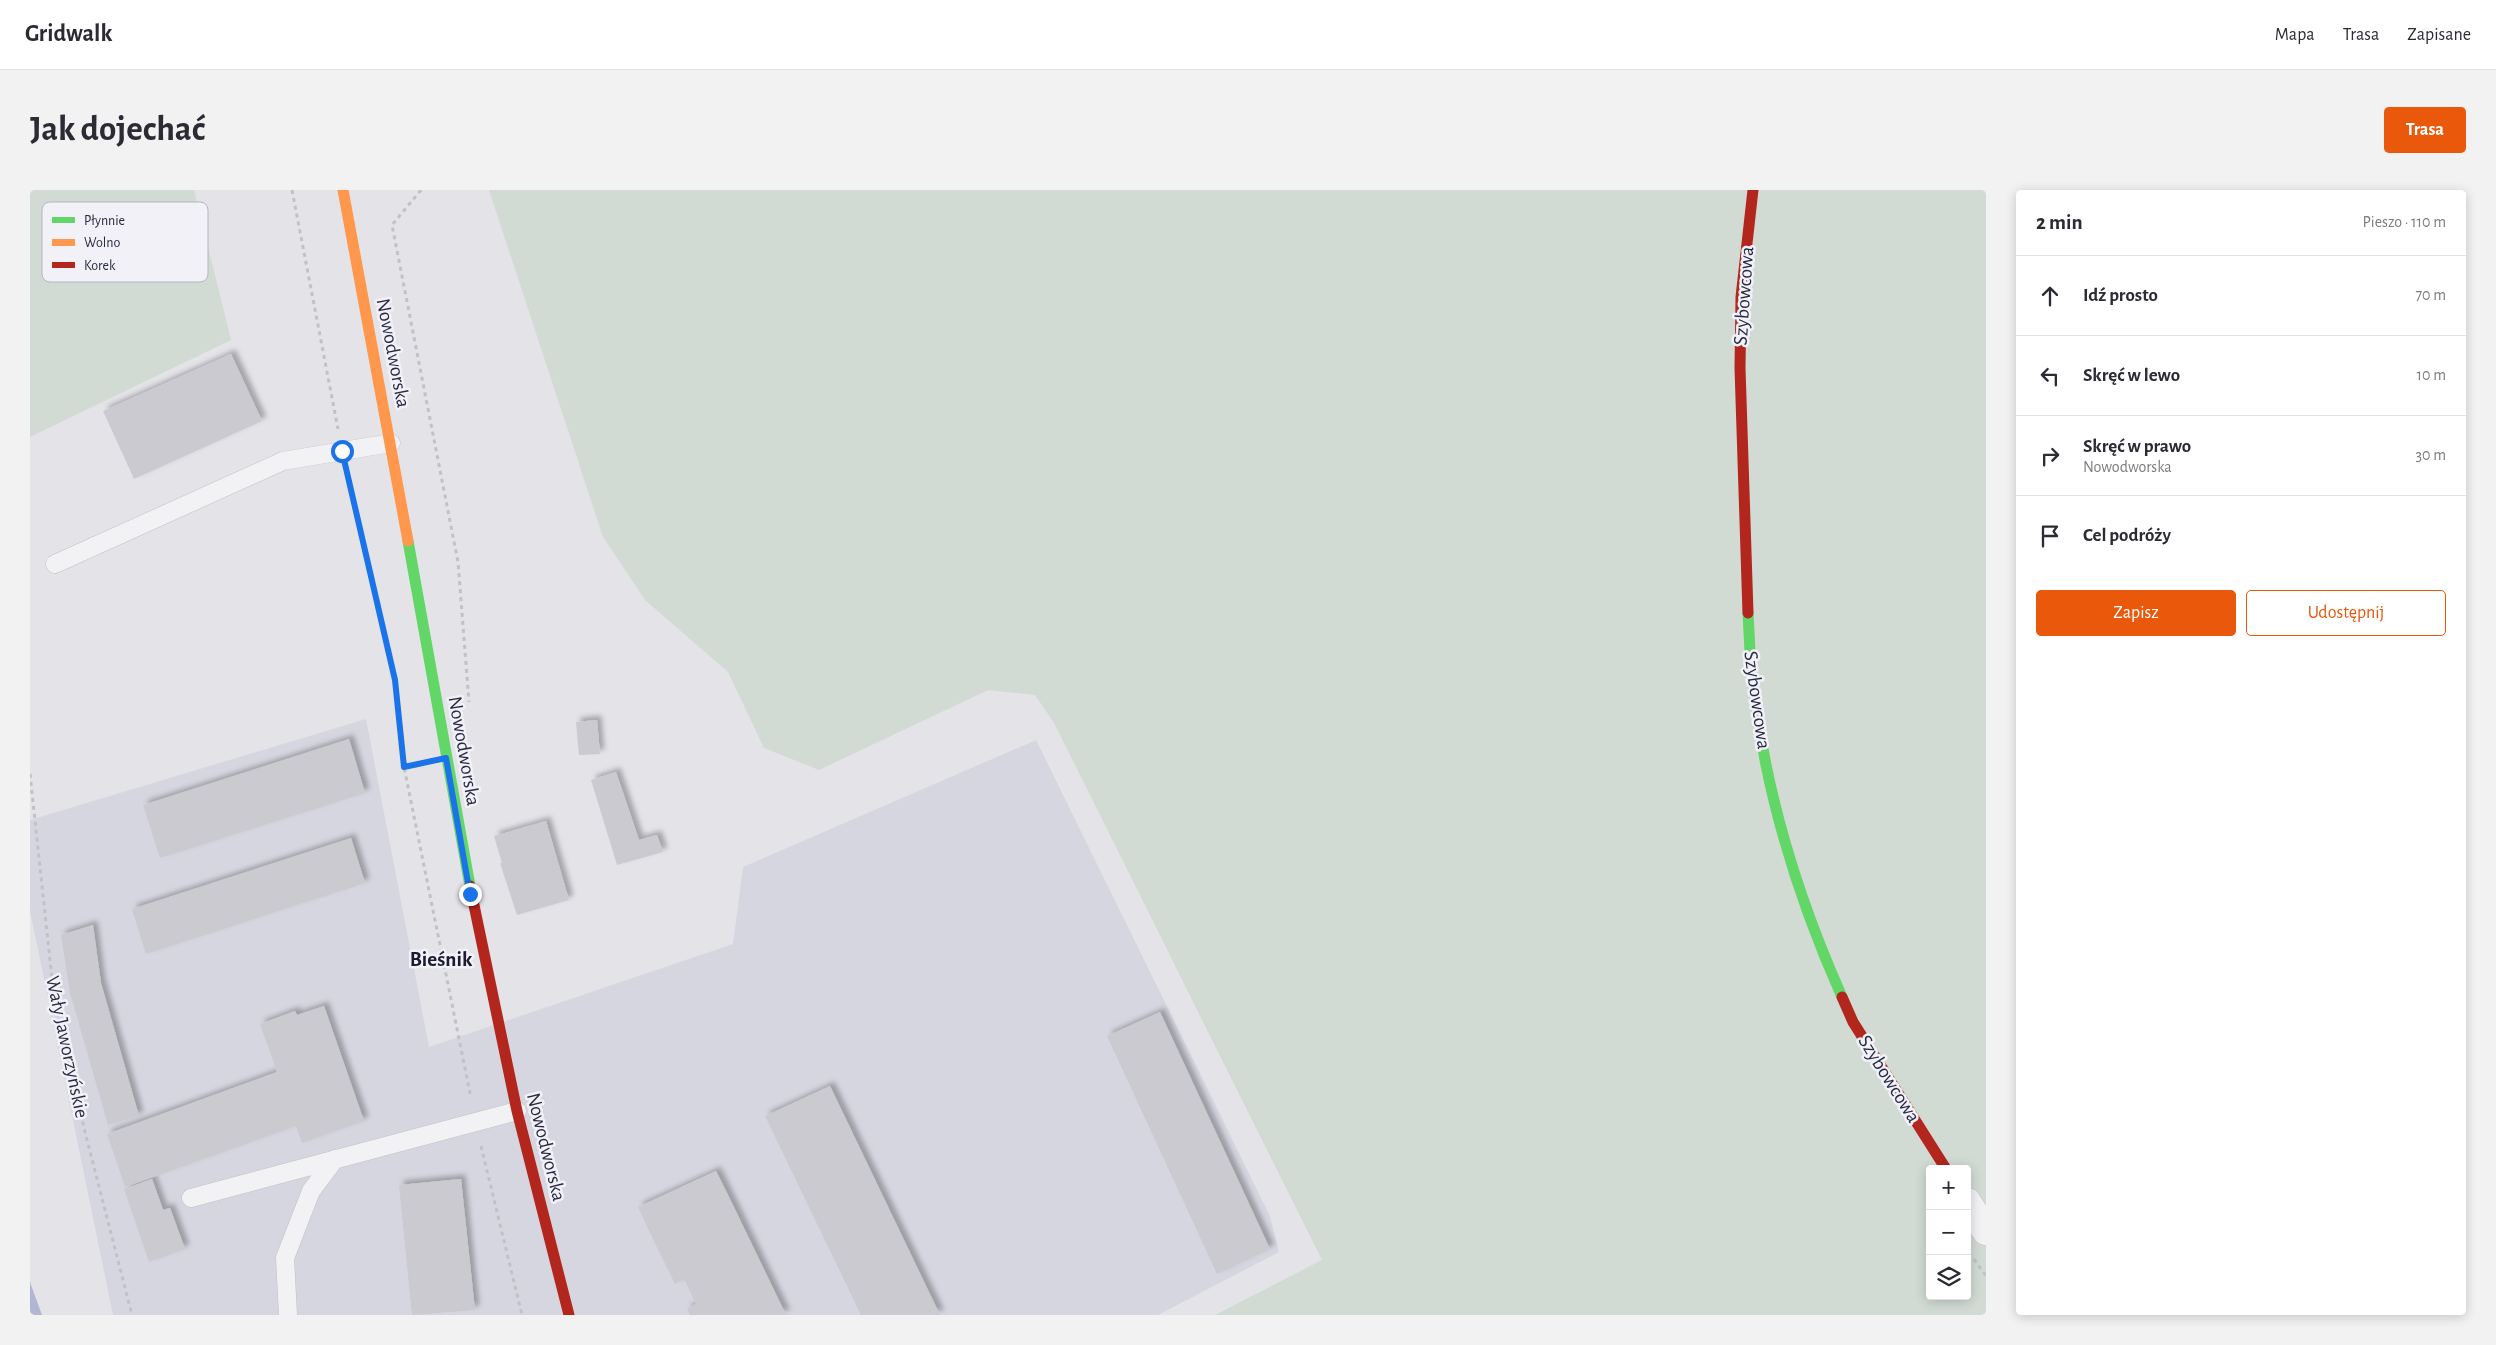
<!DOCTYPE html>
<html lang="pl">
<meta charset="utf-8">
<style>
body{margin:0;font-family:"Alegreya Sans",sans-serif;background:#f2f2f3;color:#2b2b33}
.controls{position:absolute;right:15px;bottom:15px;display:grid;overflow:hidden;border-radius:5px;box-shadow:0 2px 12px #0003}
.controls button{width:45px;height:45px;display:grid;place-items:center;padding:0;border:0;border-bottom:1px solid #e1e1e2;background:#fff;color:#2b2b33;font:25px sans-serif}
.stop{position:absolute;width:15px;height:15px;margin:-11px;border:4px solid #1a73e8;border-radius:50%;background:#fff}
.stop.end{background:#1a73e8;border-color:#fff;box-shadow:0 1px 5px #0008}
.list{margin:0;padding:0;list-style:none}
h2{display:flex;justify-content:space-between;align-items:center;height:65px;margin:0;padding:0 20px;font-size:21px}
h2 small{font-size:16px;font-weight:400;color:#7c7c81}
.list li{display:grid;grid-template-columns:32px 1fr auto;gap:15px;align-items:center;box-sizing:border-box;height:80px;padding:0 20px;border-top:1px solid #e1e1e2}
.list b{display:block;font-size:19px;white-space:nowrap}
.list p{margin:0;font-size:16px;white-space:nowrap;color:#7c7c81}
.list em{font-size:16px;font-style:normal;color:#7c7c81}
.actions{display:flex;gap:10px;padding:15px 20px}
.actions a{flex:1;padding:11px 0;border:1px solid #ea580c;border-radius:5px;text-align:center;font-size:18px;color:#ea580c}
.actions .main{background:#ea580c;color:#fff}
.icon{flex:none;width:28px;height:28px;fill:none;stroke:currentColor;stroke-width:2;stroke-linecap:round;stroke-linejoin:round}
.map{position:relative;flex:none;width:1956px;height:1125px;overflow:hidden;border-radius:5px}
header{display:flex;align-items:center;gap:30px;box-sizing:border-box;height:70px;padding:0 25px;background:#fff;border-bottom:1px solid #e1e1e2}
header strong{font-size:24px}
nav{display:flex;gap:28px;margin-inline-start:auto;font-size:18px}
.intro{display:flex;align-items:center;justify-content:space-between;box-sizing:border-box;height:120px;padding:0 30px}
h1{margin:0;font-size:35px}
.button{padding:12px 22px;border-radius:5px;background:#ea580c;color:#fff;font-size:18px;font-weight:700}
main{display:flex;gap:30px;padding:0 30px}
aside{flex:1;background:#fff;border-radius:5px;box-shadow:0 2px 12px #0003}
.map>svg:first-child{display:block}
.built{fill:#d6d6e0}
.green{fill:#d1dbd4;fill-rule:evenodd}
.water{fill:#b0b6d4}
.building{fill:#cacad0;filter:url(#shadow)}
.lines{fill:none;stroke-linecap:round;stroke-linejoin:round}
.lane-casing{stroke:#c0c0c6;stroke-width:19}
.street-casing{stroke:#c0c0c6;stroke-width:29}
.path{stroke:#c1c2c8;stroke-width:3;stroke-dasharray:4 4;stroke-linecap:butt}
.lane{stroke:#f2f2f5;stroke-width:18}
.street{stroke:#f2f2f5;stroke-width:28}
.fast{stroke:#63d668;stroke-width:11}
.slow{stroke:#ff974d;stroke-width:11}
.jam{stroke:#b3261e;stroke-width:11}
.route{stroke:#1a73e8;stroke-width:6}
.labels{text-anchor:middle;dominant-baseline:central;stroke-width:5;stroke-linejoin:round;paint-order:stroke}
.street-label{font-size:20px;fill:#282943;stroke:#f1f1f7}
.neighbourhood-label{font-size:21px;font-weight:bold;fill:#1b1b33;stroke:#f1f1f7}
.key{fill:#f1f1f7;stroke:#b5b5c1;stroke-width:1}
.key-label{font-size:14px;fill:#282943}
</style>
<header>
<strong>Gridwalk</strong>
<nav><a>Mapa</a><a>Trasa</a><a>Zapisane</a></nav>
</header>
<div class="intro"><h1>Jak dojechać</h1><a class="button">Trasa</a></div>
<main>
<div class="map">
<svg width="1956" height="1125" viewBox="0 0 1956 1125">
<defs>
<filter id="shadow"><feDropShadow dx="4.5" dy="-4.5" stdDeviation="2.5" flood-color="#0004"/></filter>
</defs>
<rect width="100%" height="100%" fill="#e3e3e8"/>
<path class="built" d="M 336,529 L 399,857 L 703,754 L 713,677 L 1006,550 L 1240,1026 L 1249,1062 L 1128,1125 L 83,1125 L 0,721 L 0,630 Z"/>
<path class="green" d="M 0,0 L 164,0 L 201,150 L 0,247 Z
M 459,0 L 1956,0 L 1956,1125 L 1185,1125 L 1292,1070 L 1024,533 L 1005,505 L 958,500 L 789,580 L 734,558 L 698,482 L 615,410 L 573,347 ZM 1900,979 L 1937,979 L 1937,1106 L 1900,1106 Z"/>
<path class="water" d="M 0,1091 L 1,1095 L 12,1125 L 0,1125 Z"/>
<path class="building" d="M 201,164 L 232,231 L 104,289 L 73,221 Z
M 567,530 L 570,564 L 549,565 L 546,532 Z
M 319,549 L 335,603 L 130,668 L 113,615 Z
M 586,582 L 609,650 L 627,645 L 633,662 L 587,675 L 561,590 Z
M 516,631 L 539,710 L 487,725 L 470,673 L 472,673 L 464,646 Z
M 321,648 L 335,693 L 116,764 L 102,719 Z
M 63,735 L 71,793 L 109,926 L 78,935 L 40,803 L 31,745 Z
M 294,816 L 334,931 L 272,953 L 266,936 L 95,997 L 77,944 L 247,882 L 230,834 L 265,821 L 267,825 Z
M 1130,822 L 1240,1059 L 1187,1084 L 1077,846 Z
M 800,896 L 860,1021 L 910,1125 L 831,1125 L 735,926 Z
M 686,981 L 698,1005 L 756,1125 L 660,1125 L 657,1119 L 666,1114 L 654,1089 L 645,1094 L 620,1043 L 608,1017 Z
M 122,989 L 133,1020 L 140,1018 L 155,1059 L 119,1072 L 94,999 Z
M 431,989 L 445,1120 L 382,1125 L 369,995 Z"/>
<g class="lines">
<g class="lane-casing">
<path id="lane" d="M 25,374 L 253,271 L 361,253
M 161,1008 L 487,921
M 258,1125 L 255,1068 L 281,1001 L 305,969"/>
</g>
<g class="street-casing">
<path id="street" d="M 1937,1012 L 1956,1041"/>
</g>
<path class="path" d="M 262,0 L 308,239
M 391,0 L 362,35 L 428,372 L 439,512
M 317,284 L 365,490 L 374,577
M 388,574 L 374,577 L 441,908
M 0,584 L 23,798 L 55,942 L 102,1125
M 451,956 L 492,1125
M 1944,1069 L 1956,1086"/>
<use href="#lane" class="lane"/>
<use href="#street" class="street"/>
<path class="fast" d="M 378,351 L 440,696
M 1718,423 C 1722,555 1758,686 1812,807"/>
<path class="slow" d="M 313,0 L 378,351"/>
<path class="jam" d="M 1718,423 L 1710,178 L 1711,107 L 1723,0
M 440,696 L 487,921 L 539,1125
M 1812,807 L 1823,832 L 1916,979"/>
</g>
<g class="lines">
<path class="route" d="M 312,261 L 365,490 L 374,577 L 416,568 L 440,704"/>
</g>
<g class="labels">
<g class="street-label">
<text transform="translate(1714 106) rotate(-86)">Szybowcowa</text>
<text transform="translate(363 163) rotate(79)">Nowodworska</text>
<text transform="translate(1727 510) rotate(82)">Szybowcowa</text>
<text transform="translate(434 561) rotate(80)">Nowodworska</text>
<text transform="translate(37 857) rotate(78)">Wały Jaworzyńskie</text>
<text transform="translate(1859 889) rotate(58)">Szybowcowa</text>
<text transform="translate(516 957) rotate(76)">Nowodworska</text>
</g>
<g class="neighbourhood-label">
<text x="411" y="769">Bieśnik</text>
</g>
</g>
<rect x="12" y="12" width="166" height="80" rx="8" class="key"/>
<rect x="22" y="27" width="23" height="6" fill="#63d668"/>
<rect x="22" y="49" width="23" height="7" fill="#ff974d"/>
<rect x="22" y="72" width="23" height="6" fill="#b3261e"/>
<g class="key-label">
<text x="54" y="35">Płynnie</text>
<text x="54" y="57">Wolno</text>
<text x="54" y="80">Korek</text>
</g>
</svg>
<div class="controls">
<button>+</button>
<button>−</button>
<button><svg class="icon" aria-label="layers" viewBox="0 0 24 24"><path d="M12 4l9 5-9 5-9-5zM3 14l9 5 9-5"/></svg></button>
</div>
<div class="stop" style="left:312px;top:261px"></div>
<div class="stop end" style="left:440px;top:704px"></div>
</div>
<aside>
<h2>2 min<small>Pieszo · 110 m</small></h2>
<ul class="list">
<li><svg class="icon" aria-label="ahead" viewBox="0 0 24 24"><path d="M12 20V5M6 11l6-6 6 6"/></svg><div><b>Idź prosto</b></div><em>70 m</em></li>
<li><svg class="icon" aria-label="left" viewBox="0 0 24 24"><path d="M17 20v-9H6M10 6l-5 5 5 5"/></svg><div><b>Skręć w lewo</b></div><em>10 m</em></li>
<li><svg class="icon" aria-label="right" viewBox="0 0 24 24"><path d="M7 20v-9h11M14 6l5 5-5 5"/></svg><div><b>Skręć w prawo</b><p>Nowodworska</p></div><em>30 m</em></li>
<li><svg class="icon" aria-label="arrive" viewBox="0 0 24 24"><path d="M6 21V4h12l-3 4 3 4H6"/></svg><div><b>Cel podróży</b></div></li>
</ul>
<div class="actions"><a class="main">Zapisz</a><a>Udostępnij</a></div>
</aside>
</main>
